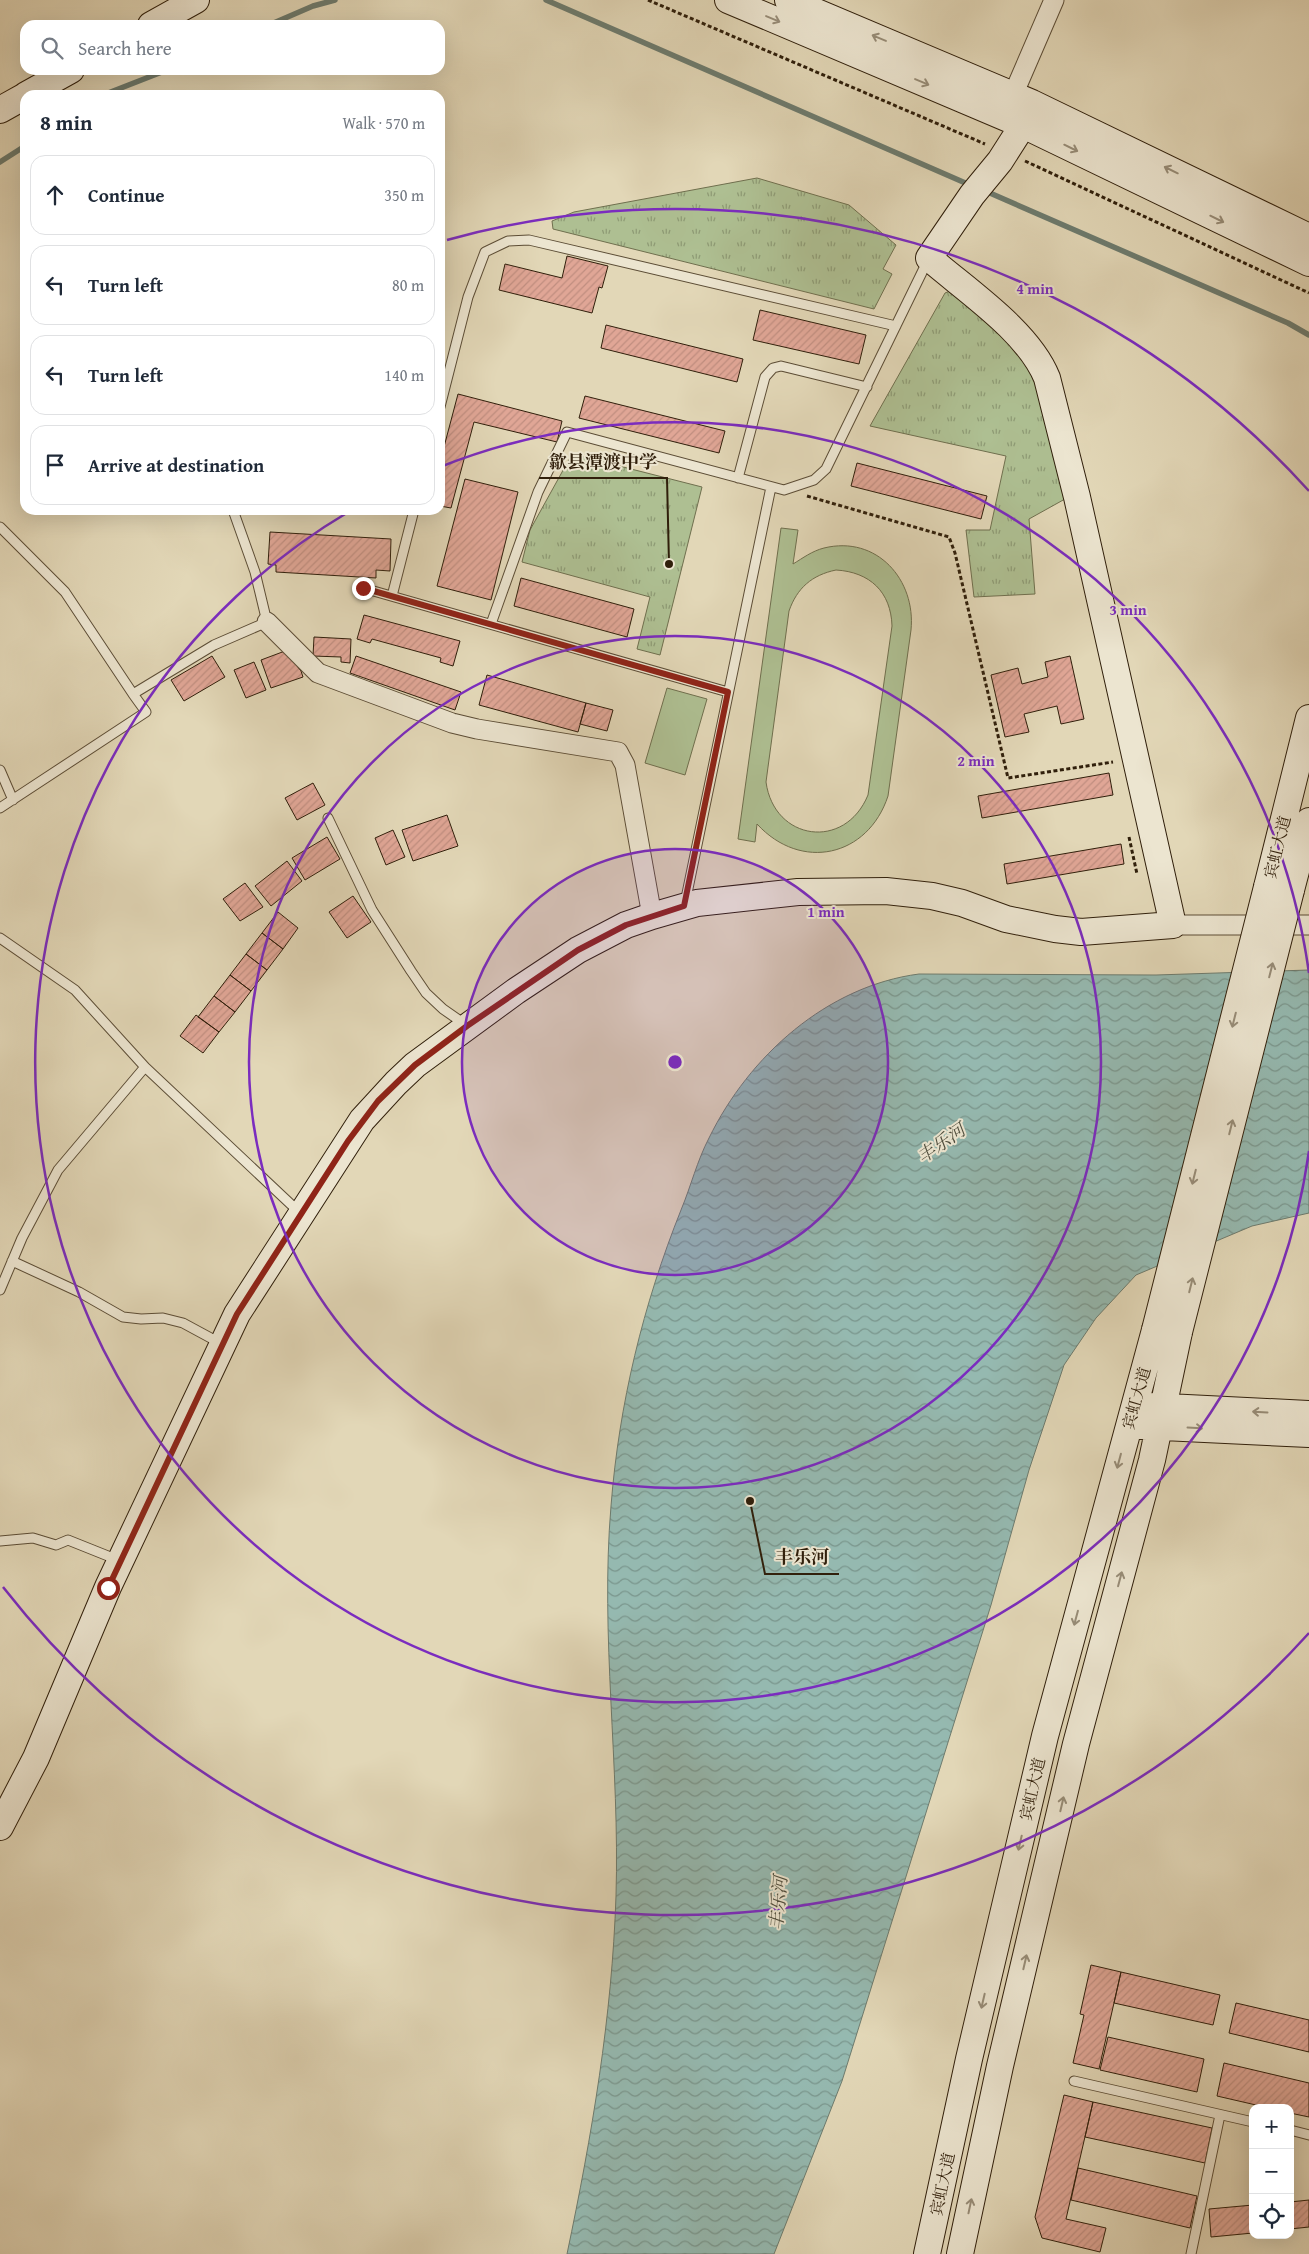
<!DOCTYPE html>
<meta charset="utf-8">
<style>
body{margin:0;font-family:"Gentium Book Plus","Noto Serif SC",serif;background:#f2f2f3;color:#1f2937}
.controls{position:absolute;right:15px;bottom:15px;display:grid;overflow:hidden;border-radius:10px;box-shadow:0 5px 20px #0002}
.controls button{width:45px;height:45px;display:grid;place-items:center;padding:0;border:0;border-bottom:1px solid #e0e1e3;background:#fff;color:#1f2937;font:25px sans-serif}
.stop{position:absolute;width:15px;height:15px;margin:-11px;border:4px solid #8f2418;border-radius:50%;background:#fff}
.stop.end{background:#8f2418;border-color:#fff;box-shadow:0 1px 5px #0008}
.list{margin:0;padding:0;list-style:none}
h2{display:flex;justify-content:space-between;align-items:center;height:65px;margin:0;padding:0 20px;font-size:21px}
h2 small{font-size:16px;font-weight:400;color:#747a83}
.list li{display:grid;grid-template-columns:32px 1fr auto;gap:15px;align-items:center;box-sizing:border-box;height:80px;margin:0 10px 10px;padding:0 10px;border:1px solid #e0e1e3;border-radius:15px}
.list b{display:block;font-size:19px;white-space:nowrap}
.list em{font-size:16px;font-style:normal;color:#747a83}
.icon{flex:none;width:28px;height:28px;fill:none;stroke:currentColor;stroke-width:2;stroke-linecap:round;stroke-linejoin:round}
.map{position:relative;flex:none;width:1309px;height:2254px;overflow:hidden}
.search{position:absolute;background:#fff;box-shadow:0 5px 20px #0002;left:20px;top:20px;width:425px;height:55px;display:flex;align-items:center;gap:12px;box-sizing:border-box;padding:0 18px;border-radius:15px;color:#747a83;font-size:19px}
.panel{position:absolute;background:#fff;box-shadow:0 5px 20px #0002;left:20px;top:90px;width:425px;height:425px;border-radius:15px}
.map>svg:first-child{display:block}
.grass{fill:url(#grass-tufts);stroke:#6f6f4e}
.park{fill:#aebf92;stroke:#6f6f4e;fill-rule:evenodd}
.water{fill:url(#water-waves);stroke:#6d7b6e}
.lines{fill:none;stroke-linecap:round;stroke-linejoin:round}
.stream{stroke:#6d7b6e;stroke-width:5.5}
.building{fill:url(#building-hatch);stroke:#301f0b}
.lane-casing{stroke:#5c4d36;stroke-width:11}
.street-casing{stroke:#5c4d36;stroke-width:21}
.secondary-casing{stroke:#301f0b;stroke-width:28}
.path{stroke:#301f0b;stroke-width:3;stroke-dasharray:4 2.5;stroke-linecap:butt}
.lane{stroke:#ece5d0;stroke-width:9}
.street{stroke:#ece5d0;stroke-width:19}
.secondary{stroke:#ece5d0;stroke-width:26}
.secondary-bridge-casing{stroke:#301f0b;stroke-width:28;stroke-linecap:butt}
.secondary-bridge{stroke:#ece5d0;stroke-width:26}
.oneway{stroke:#978c77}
.route{stroke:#8f2418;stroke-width:6}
.ring{fill:none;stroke:#7b2cbf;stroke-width:2.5}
.labels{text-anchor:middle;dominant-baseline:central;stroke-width:4;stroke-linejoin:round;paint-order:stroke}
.street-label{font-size:16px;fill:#301f0b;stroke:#ece5d0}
.water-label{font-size:18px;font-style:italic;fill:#4e4d3d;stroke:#ece5d0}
.centre{fill:#7b2cbf;stroke:#ece5d0;stroke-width:2.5}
.ring-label{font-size:15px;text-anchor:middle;font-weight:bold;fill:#7b2cbf;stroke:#ece5d0;stroke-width:4;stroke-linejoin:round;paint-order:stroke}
.leader{fill:none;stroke:#301f0b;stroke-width:2}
.callout-dot{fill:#301f0b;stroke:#ece5d0;stroke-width:2}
.callout-label{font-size:18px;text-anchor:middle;font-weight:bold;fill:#301f0b;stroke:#ece5d0;stroke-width:4;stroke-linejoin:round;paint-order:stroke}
</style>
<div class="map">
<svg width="1309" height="2254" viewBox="0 0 1309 2254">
<defs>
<pattern id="grass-tufts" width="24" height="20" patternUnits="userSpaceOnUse" patternTransform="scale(1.25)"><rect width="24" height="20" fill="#aebf92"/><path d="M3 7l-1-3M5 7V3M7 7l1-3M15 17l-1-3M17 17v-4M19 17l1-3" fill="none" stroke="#8e9b75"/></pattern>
<pattern id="water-waves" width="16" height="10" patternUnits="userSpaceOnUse" patternTransform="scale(1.25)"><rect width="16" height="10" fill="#95b9b0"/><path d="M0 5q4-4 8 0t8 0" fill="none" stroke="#7a968d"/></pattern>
<pattern id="building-hatch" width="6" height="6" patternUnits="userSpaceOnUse" patternTransform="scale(1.25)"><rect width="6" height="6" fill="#e0a696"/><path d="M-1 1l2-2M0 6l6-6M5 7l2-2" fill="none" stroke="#c08e80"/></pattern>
</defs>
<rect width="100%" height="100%" fill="#e2d7b7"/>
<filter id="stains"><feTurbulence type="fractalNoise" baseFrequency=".004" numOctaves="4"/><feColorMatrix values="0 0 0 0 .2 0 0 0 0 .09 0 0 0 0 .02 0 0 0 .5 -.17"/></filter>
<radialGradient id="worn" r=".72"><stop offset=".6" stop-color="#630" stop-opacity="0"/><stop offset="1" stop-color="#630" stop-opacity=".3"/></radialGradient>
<path class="grass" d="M 757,178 L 849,205 L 896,245 L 883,269 L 892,274 L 874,309 L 553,229 L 552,221 L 574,212 Z
M 950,291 L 1019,345 L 1039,380 L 1065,499 L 1029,519 L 1035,594 L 974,597 L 966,530 L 990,530 L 1006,456 L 870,426 L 945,293 Z
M 572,454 L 702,487 L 660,655 L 637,649 L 650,597 L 522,562 L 530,530 Z"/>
<path class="park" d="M 781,528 L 798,530 L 793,564 C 803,558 812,551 824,548 C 877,535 916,580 911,630 L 888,796 C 868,857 801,872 757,824 L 755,842 L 738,839 ZM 836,570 C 870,572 891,592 892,626 L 868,795 C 845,851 774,841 766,782 L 789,611 C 797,588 812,575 836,570 Z
M 667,688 L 707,699 L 685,775 L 645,763 Z"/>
<path class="water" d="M 1309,970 L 1309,1213 L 1252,1226 L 1136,1275 L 1096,1318 L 1064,1365 L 1029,1470 L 991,1605 L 842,2081 L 774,2254 L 567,2254 C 592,2135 612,2017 616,1896 C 620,1766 600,1636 611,1506 C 619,1404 643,1305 681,1210 C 691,1186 697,1161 709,1138 C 749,1056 827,986 919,974 L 1156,975 Z"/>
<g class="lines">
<path class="stream" d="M 546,0 L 970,185
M 269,25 L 313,6 L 335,0
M 103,95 L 167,70
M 0,162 L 25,146
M 983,190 L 1288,323 L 1309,335"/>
</g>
<path class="building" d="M 567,256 L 608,266 L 602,288 L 599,287 L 592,313 L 499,290 L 505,264 L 562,278 Z
M 760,310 L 866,335 L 859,364 L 753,340 Z
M 606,325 L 743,359 L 737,382 L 601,348 Z
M 458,394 L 562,421 L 557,442 L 474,422 L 451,508 L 440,506 L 440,462 Z
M 585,396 L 725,431 L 719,453 L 579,418 Z
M 857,463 L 987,496 L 981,519 L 851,486 Z
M 465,479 L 518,492 L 491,600 L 437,586 Z
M 270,532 L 391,539 L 390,571 L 376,570 L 376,578 L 276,572 L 276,565 L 268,564 Z
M 521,578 L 634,609 L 627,637 L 514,606 Z
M 364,615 L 460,641 L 453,666 L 440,662 L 441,658 L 372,639 L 370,643 L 357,639 Z
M 314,637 L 351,639 L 350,663 L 341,662 L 341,657 L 313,656 Z
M 285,651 L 301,671 L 303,677 L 271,688 L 261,660 Z
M 212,656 L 225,677 L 184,701 L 171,680 Z
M 356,656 L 461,692 L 455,710 L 350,673 Z
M 1070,656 L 1084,719 L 1061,724 L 1057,706 L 1024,714 L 1029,732 L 1005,737 L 991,675 L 1018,668 L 1022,684 L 1048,677 L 1045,662 Z
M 254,662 L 266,690 L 246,698 L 234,670 Z
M 487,675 L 586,703 L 578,732 L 479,705 Z
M 586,703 L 613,710 L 607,731 L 580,724 Z
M 1109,773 L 1113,795 L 982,818 L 978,796 Z
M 313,783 L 325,805 L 297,820 L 285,798 Z
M 447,815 L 458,846 L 413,861 L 402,830 Z
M 393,830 L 405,857 L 386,865 L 375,838 Z
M 327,837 L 340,859 L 305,880 L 292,858 Z
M 1121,844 L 1124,864 L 1007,884 L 1004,864 Z
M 287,861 L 302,881 L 271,906 L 255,886 Z
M 245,883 L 263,907 L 240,921 L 223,899 Z
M 353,896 L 371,922 L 347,938 L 329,912 Z
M 278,912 L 298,928 L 283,949 L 262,933 Z
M 262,933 L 283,949 L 267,970 L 246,954 Z
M 246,954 L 267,970 L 251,991 L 230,975 Z
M 230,975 L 251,991 L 235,1012 L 214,996 Z
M 214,996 L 235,1012 L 219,1032 L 198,1017 Z
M 196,1015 L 219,1032 L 203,1053 L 180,1036 Z
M 1091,1965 L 1121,1972 L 1099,2069 L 1073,2063 L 1084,2015 L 1080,2014 Z
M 1121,1972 L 1220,1995 L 1213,2025 L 1114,2003 Z
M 1236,2003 L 1309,2020 L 1309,2052 L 1229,2033 Z
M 1108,2037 L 1204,2059 L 1197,2092 L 1100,2070 Z
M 1224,2063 L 1309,2083 L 1309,2117 L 1290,2113 L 1290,2108 L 1269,2108 L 1217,2096 Z
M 1064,2095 L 1093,2102 L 1066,2219 L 1106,2228 L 1100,2252 L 1042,2238 L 1035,2217 Z
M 1093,2102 L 1212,2128 L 1205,2163 L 1085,2137 Z
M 1078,2168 L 1197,2196 L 1190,2228 L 1071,2200 Z
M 1309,2200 L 1309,2227 L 1290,2229 L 1290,2202 Z
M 1253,2205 L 1253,2233 L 1211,2237 L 1209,2209 Z"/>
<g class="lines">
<g class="lane-casing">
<path id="lane" d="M 440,407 L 468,297 L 485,252 L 508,241 L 529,240 L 896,326
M 738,478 L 765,377 L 773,368 L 781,366 L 867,387
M 0,527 L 65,592 L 133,694
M 363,588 L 728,692
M 392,596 L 414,510
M 491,624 L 538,492 L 567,432 L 784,490 L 814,480 L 826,469 L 928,260
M 0,770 L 13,800
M 0,808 L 146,712 L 133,694 L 214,645 L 267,622 L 255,572 L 233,510
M 328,818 L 372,910 L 411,971 L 426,993 L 443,1009 L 466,1025
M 685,903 L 771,487
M 0,938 L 75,990 L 145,1067 L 299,1212
M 12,1261 L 79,1292 L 123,1317 L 141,1319 L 163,1318 L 183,1323 L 220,1343
M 0,1290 L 22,1238 L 58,1170 L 145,1067
M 0,1541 L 33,1538 L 56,1545 L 68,1540 L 118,1560
M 1074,2081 L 1253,2122
M 1290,2130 L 1309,2135
M 1191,2254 L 1220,2115"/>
</g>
<g class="street-casing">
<path id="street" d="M 1013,95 L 1054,0
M 267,622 L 318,673 L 452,723 L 477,729 L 618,752 L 625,765 L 652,916
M 1173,925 L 1309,925"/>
</g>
<g class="secondary-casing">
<path id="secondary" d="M 728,0 L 1023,125 L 1309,263
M 788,0 L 1032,103 L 1309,237
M 151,25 L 196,0
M 26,95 L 71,70
M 0,110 L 25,96
M 1267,887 L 1309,718
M 1291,890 L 1309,821
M 1147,1406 L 1309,1414
M 1142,1426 L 1309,1434
M 0,1827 L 36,1758 L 108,1587 L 237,1314 L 362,1120 L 396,1083 L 415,1065 L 516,991 L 578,950 L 626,925 L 652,916 L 697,903 L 798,892 L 886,891 L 932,896 L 962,903 L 1006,919 L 1055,929 L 1081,932 L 1173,925 L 1077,497 L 1047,378 C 1028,331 967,291 929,258 L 972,195 L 1000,161 L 1023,125
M 927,2254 L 969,2059 L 1045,1736 L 1155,1330
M 960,2254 L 1000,2066 L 1076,1744 L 1152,1460 L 1179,1332"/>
</g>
<path class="path" d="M 648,0 L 985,144
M 1025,161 L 1309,293
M 807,496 L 949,537 L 955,553 L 1008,778 L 1113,762
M 1129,837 L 1137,874"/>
<use href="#lane" class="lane"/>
<use href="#street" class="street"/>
<use href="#secondary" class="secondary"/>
<g class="secondary-bridge-casing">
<path id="secondary-bridge" d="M 1155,1330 L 1267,887
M 1179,1332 L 1291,890"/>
</g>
<use href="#secondary-bridge" class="secondary-bridge"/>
</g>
<defs><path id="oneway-shaft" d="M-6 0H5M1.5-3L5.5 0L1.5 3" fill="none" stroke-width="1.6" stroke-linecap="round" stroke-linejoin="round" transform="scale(1.25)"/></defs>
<g class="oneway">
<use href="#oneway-shaft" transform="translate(773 19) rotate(23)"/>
<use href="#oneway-shaft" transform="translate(879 38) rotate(-157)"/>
<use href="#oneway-shaft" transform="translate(922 82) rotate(23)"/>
<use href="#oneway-shaft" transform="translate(1071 148) rotate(26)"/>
<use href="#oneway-shaft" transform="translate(1171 170) rotate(-154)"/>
<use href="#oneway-shaft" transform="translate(1217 219) rotate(26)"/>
<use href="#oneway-shaft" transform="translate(1271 970) rotate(-76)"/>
<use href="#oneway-shaft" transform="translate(1234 1020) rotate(104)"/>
<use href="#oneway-shaft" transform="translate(1231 1127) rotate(-76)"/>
<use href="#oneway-shaft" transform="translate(1194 1177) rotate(104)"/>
<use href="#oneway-shaft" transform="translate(1191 1285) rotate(-76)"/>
<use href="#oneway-shaft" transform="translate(1260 1412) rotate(-177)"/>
<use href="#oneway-shaft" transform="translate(1195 1428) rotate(3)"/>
<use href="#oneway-shaft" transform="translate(1119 1461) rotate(105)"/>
<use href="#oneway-shaft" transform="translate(1120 1579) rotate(-75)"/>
<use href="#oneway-shaft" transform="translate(1076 1618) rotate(105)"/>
<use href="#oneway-shaft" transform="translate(1062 1804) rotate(-77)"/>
<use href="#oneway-shaft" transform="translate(1020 1843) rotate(103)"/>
<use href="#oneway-shaft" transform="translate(1025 1962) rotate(-77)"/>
<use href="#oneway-shaft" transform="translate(983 2001) rotate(103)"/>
<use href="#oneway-shaft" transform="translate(970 2206) rotate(-78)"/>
</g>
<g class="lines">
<path class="route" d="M 108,1588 L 237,1314 L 348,1141 L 378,1101 L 415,1065 L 467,1026 L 578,950 L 626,925 L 684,906 L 728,692 L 363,588"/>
</g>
<circle cx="675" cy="1062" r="213" fill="#7b2cbf" fill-opacity=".12"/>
<g class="ring">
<circle cx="675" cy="1062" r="213"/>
<circle cx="675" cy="1062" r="426"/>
<path d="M1309 1151A640 640 0 1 1 350 511M440 467A640 640 0 0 1 1309 973"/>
<path d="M1309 1633A853 853 0 0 1 3 1587M447 240A853 853 0 0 1 1309 491"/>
</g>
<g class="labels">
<g class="street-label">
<text transform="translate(1277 847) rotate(-76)">宾虹大道</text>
<text transform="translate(1136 1398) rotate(-74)">宾虹大道</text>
<text transform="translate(1032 1789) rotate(-77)">宾虹大道</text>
<text transform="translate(942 2184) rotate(-78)">宾虹大道</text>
</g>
<g class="water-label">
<text transform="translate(941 1143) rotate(-35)">丰乐河</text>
<text transform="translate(778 1903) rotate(-85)">丰乐河</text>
</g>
</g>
<circle cx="675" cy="1062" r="8" class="centre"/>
<g class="ring-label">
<text x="1035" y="294">4 min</text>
<text x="1128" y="615">3 min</text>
<text x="976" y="766">2 min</text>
<text x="826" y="917">1 min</text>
</g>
<path class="leader" d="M669 564L667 478H539M750 1501L765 1574H839"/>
<g class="callout-dot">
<circle cx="669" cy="564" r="5"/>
<circle cx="750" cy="1501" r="5"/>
</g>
<g class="callout-label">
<text x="603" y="468">歙县潭渡中学</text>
<text x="802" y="1563">丰乐河</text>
</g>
<rect width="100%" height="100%" filter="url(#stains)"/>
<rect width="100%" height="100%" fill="url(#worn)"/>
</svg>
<div class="controls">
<button>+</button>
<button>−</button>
<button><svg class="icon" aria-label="locate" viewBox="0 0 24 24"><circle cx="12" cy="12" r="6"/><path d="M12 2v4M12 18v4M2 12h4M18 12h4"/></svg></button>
</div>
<div class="stop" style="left:108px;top:1588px"></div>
<div class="stop end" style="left:363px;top:588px"></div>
<div class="search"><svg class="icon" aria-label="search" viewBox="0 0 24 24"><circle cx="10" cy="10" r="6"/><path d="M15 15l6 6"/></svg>Search here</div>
<section class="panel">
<h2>8 min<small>Walk · 570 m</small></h2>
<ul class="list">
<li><svg class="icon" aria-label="ahead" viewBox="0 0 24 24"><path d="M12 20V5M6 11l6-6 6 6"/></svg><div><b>Continue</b></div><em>350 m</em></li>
<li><svg class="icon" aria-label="left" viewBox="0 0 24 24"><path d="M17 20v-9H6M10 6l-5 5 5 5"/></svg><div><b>Turn left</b></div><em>80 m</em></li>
<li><svg class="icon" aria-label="left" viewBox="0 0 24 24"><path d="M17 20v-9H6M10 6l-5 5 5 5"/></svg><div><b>Turn left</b></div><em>140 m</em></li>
<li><svg class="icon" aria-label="arrive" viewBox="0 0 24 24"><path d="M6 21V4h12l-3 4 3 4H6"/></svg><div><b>Arrive at destination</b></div></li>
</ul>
</section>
</div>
